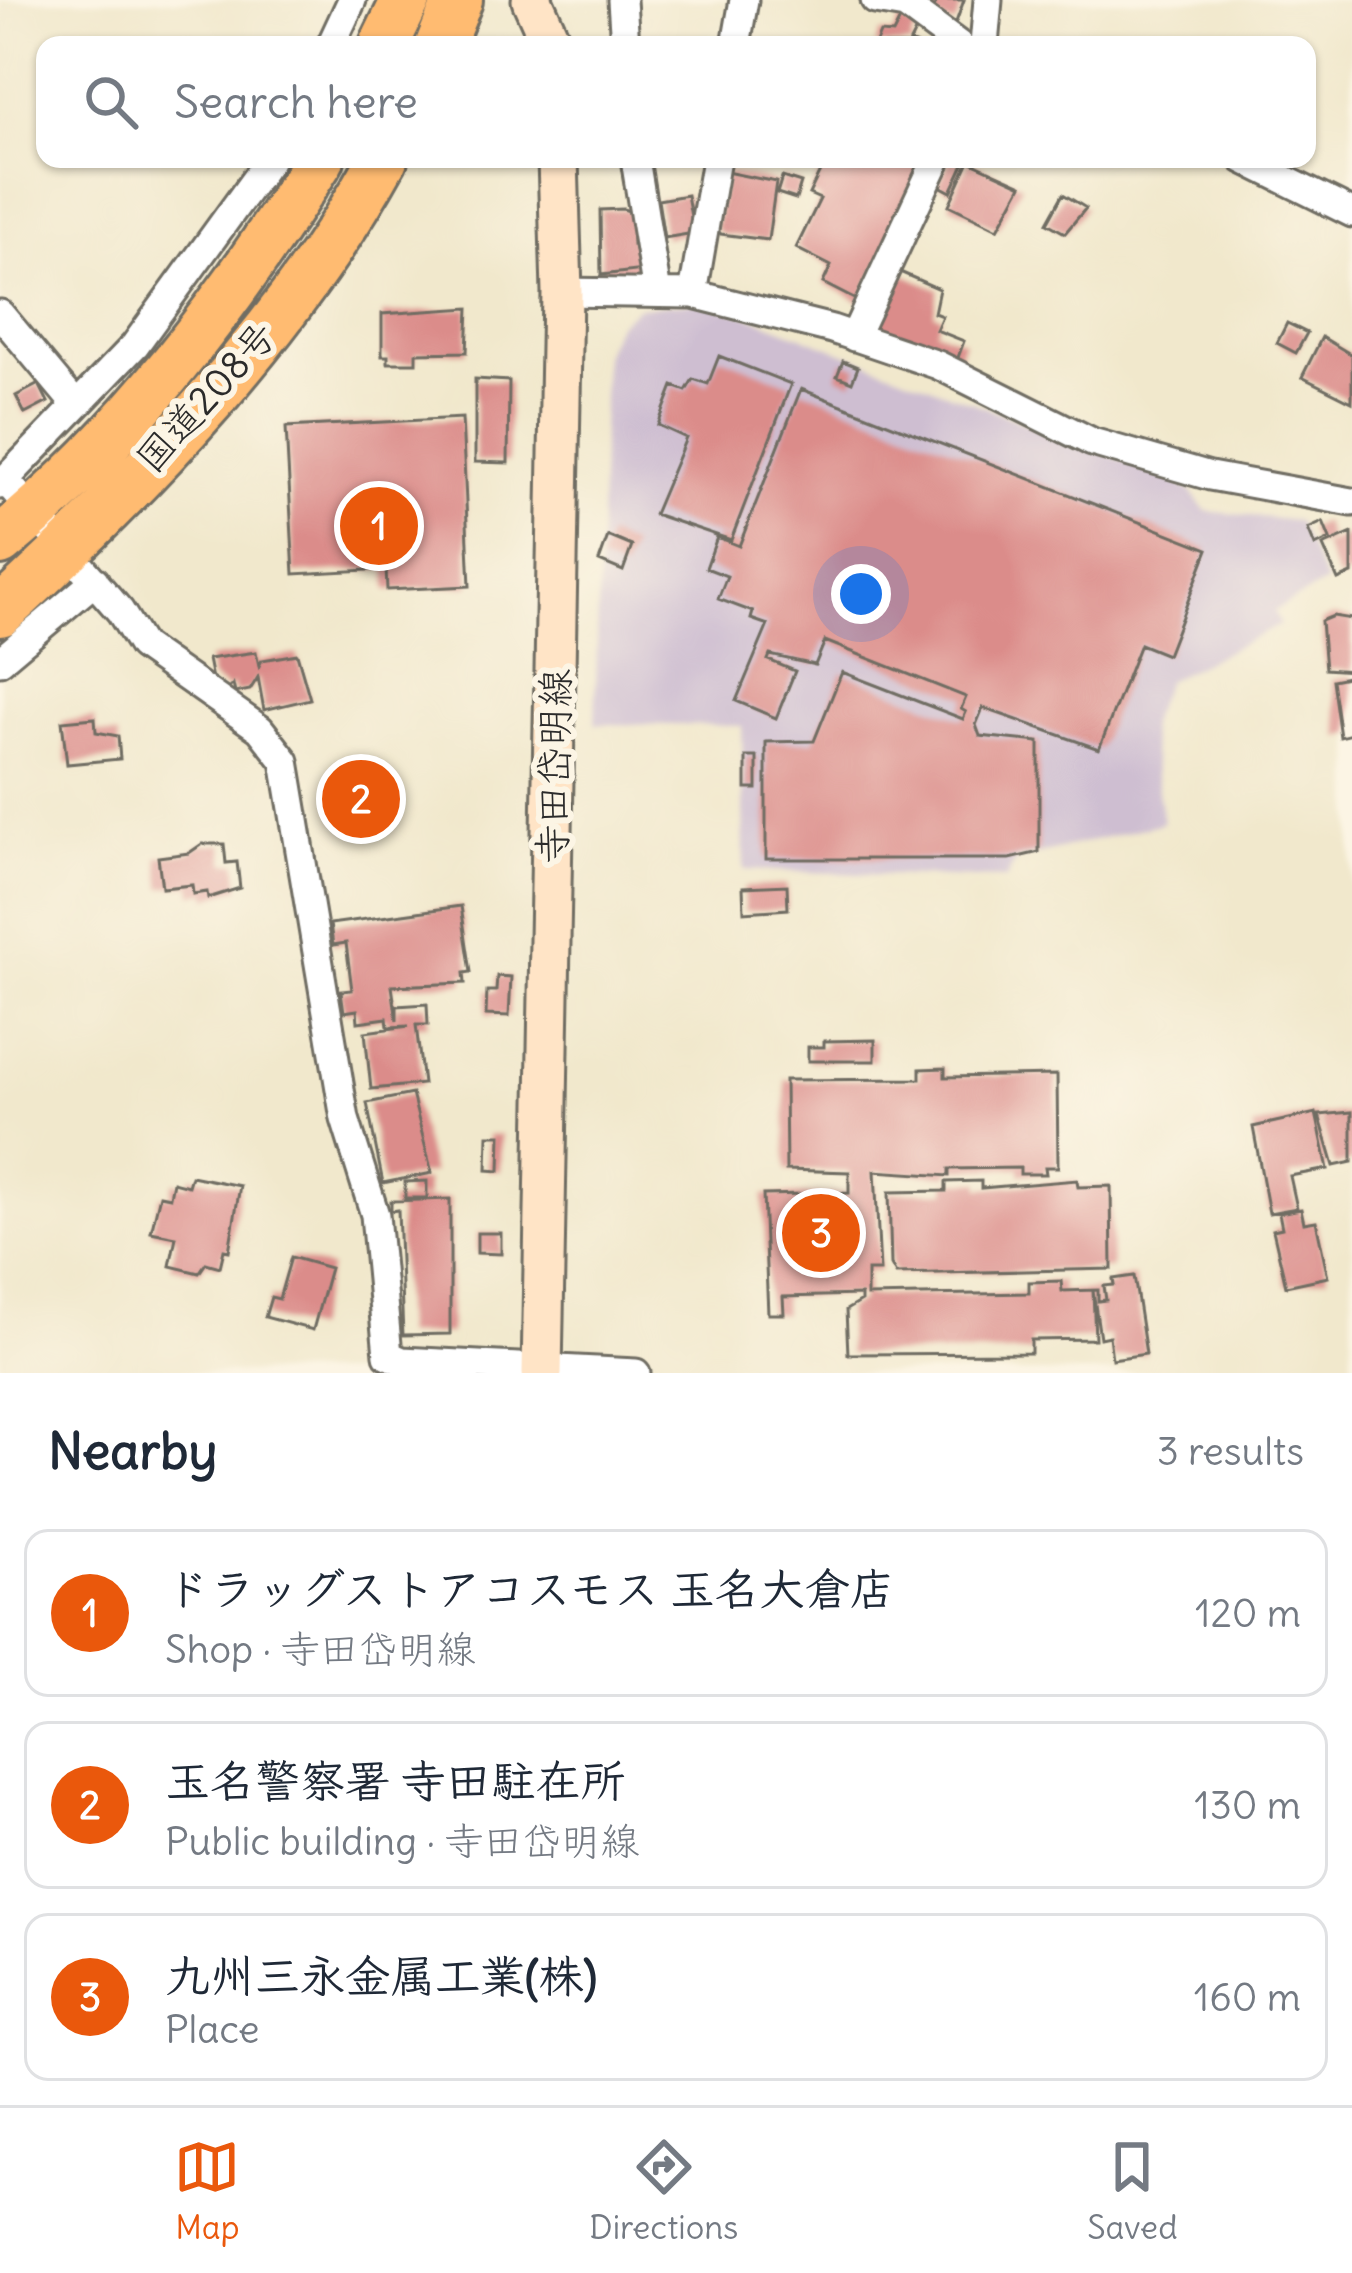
<!DOCTYPE html>
<meta charset="utf-8">
<style>
body{margin:0;font-family:Delius,"Klee One",sans-serif;background:#f6f6f7;color:#1f2937}
.you{position:absolute;left:861px;top:594px;width:42px;height:42px;margin:-30px;border:9px solid #fff;border-radius:50%;background:#1a73e8;box-shadow:0 0 0 18px #1a73e833}
.badge{display:grid;place-items:center;width:78px;height:78px;border-radius:50%;background:#ea580c;color:#fff;font-size:39px;font-weight:700}
.pin{position:absolute;translate:-50% -50%;border:6px solid #fff;box-shadow:0 3px 12px #0006}
.list{margin:0;padding:0;list-style:none}
h2{display:flex;justify-content:space-between;align-items:center;height:156px;margin:0;padding:0 48px;font-size:51px}
h2 small{font-size:39px;font-weight:400;color:#747a83}
.list li{display:grid;grid-template-columns:78px 1fr auto;gap:36px;align-items:center;box-sizing:border-box;height:168px;margin:0 24px 24px;padding:0 24px;border:3px solid #e0e1e3;border-radius:24px}
.list b{display:block;font-size:45px;white-space:nowrap}
.list p{margin:0;font-size:39px;white-space:nowrap;color:#747a83}
.list em{font-size:39px;font-style:normal;color:#747a83}
.icon{flex:none;width:66px;height:66px;fill:none;stroke:currentColor;stroke-width:2;stroke-linecap:round;stroke-linejoin:round}
.map{position:relative;flex:none;width:1352px;height:1373px;overflow:hidden}
.search{position:absolute;background:#fff;box-shadow:0 3px 9px #0004;left:36px;right:36px;top:36px;height:132px;display:flex;align-items:center;gap:30px;box-sizing:border-box;padding:0 42px;border-radius:24px;color:#747a83;font-size:45px}
.sheet{height:732px;background:#fff}
nav{display:flex;justify-content:space-around;align-items:center;box-sizing:border-box;height:168px;border-top:3px solid #e0e1e3;background:#fff;font-size:33px;color:#747a83}
nav a{display:grid;justify-items:center;gap:6px}
nav .on{color:#ea580c}
.map>svg:first-child{display:block}
.industrial{fill:#cebed1}
.building{fill:#db8c8a}
.lines{fill:none;stroke-linecap:round;stroke-linejoin:round}
.minor-casing{stroke:#706d63;stroke-width:33}
.secondary-casing{stroke:#706d63;stroke-width:45}
.trunk-casing{stroke:#706d63;stroke-width:54}
.minor{stroke:#fff;stroke-width:27}
.secondary{stroke:#ffe4c6;stroke-width:39}
.trunk{stroke:#ffbb71;stroke-width:48}
.labels{text-anchor:middle;dominant-baseline:central;stroke-width:12;stroke-linejoin:round;paint-order:stroke}
.street-label{font-size:39px;fill:#2b2b2b;stroke:#fcf5e5}
</style>
<div class="map">
<svg width="1352" height="1373" viewBox="0 0 1352 1373">
<rect width="100%" height="100%" fill="#fcf5e5"/>
<filter id="ink" filterUnits="userSpaceOnUse"><feTurbulence type="fractalNoise" baseFrequency=".00833" numOctaves="2"/><feDisplacementMap in="SourceGraphic" scale="24" xChannelSelector="R" yChannelSelector="G"/><feConvolveMatrix kernelMatrix="1 2 1 2 8 2 1 2 1" color-interpolation-filters="sRGB"/></filter>
<filter id="wash" filterUnits="userSpaceOnUse"><feTurbulence type="fractalNoise" baseFrequency=".004" numOctaves="4" result="noise"/><feDisplacementMap in="SourceGraphic" scale="48" xChannelSelector="R" yChannelSelector="G"/><feGaussianBlur stdDeviation="2.7" result="paint"/><feColorMatrix in="noise" values="0 0 0 0 0 0 0 0 0 0 0 0 0 0 0 0 0 1.4 0 .05"/><feComposite in="paint" operator="in"/></filter>
<g filter="url(#wash)">
<rect width="100%" height="100%" fill="#f1e8cc"/>
<path class="industrial" d="M 696,302 L 749,316 L 1171,479 L 1192,492 L 1206,511 L 1297,521 L 1326,583 L 1274,611 L 1280,625 L 1166,681 L 1148,724 L 1163,823 L 1016,860 L 1006,879 L 744,870 L 742,726 L 595,724 L 604,353 L 617,324 L 638,307 Z"/>
<g id="blocks">
<path class="building" d="M 937,0 L 964,0 L 955,25 L 931,16 Z
M 900,20 L 917,28 L 910,42 L 918,45 L 875,45 L 880,33 L 893,34 Z
M 826,159 L 932,159 L 860,302 L 823,283 L 831,266 L 796,248 L 820,199 L 809,194 Z
M 950,159 L 964,164 L 951,192 L 938,185 Z
M 969,161 L 1022,185 L 998,229 L 949,205 Z
M 726,172 L 776,182 L 768,240 L 721,234 L 715,228 Z
M 782,177 L 801,183 L 796,199 L 777,193 Z
M 1063,194 L 1086,208 L 1065,233 L 1047,223 Z
M 687,195 L 694,233 L 664,238 L 658,200 Z
M 623,209 L 632,212 L 633,245 L 638,244 L 644,270 L 601,275 L 600,210 Z
M 893,269 L 939,289 L 934,313 L 942,316 L 936,330 L 964,341 L 956,363 L 869,326 Z
M 469,308 L 467,352 L 416,353 L 416,363 L 388,363 L 388,356 L 382,356 L 382,314 Z
M 1287,323 L 1307,333 L 1296,353 L 1277,343 Z
M 1322,337 L 1352,355 L 1352,402 L 1302,377 Z
M 719,356 L 791,384 L 731,540 L 654,514 L 686,438 L 658,425 L 673,386 L 686,391 L 693,379 L 708,384 Z
M 843,361 L 858,367 L 852,382 L 837,376 Z
M 475,379 L 509,381 L 508,463 L 475,462 Z
M 39,384 L 48,402 L 25,414 L 16,396 Z
M 801,389 L 1208,549 L 1167,655 L 1140,644 L 1099,749 L 983,708 L 976,725 L 980,736 L 1039,742 L 1039,852 L 1010,859 L 766,859 L 766,742 L 814,741 L 842,672 L 963,719 L 966,712 L 961,709 L 966,697 L 825,641 L 815,665 L 770,655 L 768,660 L 795,671 L 776,718 L 736,701 L 768,625 L 751,619 L 753,612 L 718,599 L 727,576 L 706,568 L 717,537 L 739,546 Z
M 462,418 L 470,586 L 387,590 L 386,569 L 294,574 L 286,427 Z
M 1323,522 L 1330,539 L 1315,546 L 1308,529 Z
M 1352,533 L 1352,574 L 1338,580 L 1323,546 Z
M 608,536 L 632,546 L 623,571 L 599,561 Z
M 1333,616 L 1352,619 L 1352,671 L 1325,669 L 1321,621 Z
M 256,652 L 259,666 L 262,660 L 297,654 L 310,699 L 264,710 L 258,677 L 250,690 L 235,693 L 233,684 L 228,689 L 212,679 L 208,659 Z
M 1352,676 L 1352,734 L 1340,737 L 1332,680 Z
M 95,718 L 96,732 L 118,736 L 120,759 L 67,764 L 62,721 Z
M 746,757 L 757,757 L 757,789 L 746,789 Z
M 386,779 L 388,818 L 335,820 L 334,781 Z
M 202,844 L 224,844 L 226,863 L 237,862 L 240,888 L 208,898 L 207,892 L 193,894 L 192,885 L 162,888 L 158,857 L 189,853 Z
M 787,885 L 788,909 L 744,912 L 743,887 Z
M 461,906 L 471,972 L 464,973 L 465,983 L 392,986 L 397,1021 L 397,1006 L 427,1004 L 428,1025 L 416,1025 L 423,1084 L 371,1089 L 365,1032 L 409,1026 L 388,1027 L 387,1018 L 358,1022 L 357,1010 L 344,1012 L 341,991 L 352,990 L 346,943 L 333,945 L 330,924 Z
M 497,976 L 511,977 L 509,1016 L 486,1015 L 487,991 L 496,991 Z
M 875,1040 L 875,1061 L 808,1061 L 808,1047 L 824,1047 L 824,1041 Z
M 945,1068 L 945,1077 L 1057,1075 L 1058,1167 L 1045,1167 L 1046,1174 L 1020,1174 L 1020,1168 L 949,1169 L 949,1176 L 875,1171 L 880,1271 L 867,1271 L 867,1296 L 1029,1293 L 1029,1282 L 1061,1281 L 1062,1291 L 1098,1290 L 1098,1301 L 1106,1300 L 1104,1286 L 1114,1285 L 1113,1279 L 1134,1276 L 1146,1354 L 1112,1359 L 1109,1336 L 1100,1338 L 1093,1291 L 1095,1339 L 1031,1340 L 1031,1353 L 848,1354 L 846,1310 L 861,1301 L 861,1295 L 783,1297 L 784,1314 L 768,1314 L 763,1195 L 849,1193 L 849,1172 L 786,1170 L 785,1080 L 920,1079 L 920,1069 Z
M 412,1094 L 432,1173 L 383,1183 L 367,1103 Z
M 1352,1112 L 1352,1162 L 1334,1166 L 1319,1115 Z
M 1316,1113 L 1328,1169 L 1290,1176 L 1297,1208 L 1269,1213 L 1253,1127 Z
M 488,1135 L 501,1135 L 500,1171 L 487,1170 Z
M 191,1176 L 240,1186 L 229,1251 L 224,1250 L 220,1267 L 206,1263 L 199,1273 L 170,1266 L 176,1237 L 151,1232 L 160,1195 L 170,1197 L 173,1182 L 188,1186 Z
M 1077,1180 L 1078,1187 L 1111,1186 L 1112,1269 L 896,1274 L 891,1265 L 889,1192 L 946,1191 L 946,1182 L 981,1181 L 981,1188 Z
M 427,1181 L 427,1198 L 405,1198 L 405,1182 Z
M 450,1199 L 450,1334 L 403,1335 L 398,1210 L 391,1211 L 391,1201 Z
M 1301,1209 L 1304,1223 L 1316,1221 L 1328,1277 L 1286,1286 L 1273,1230 L 1282,1228 L 1279,1213 Z
M 477,1233 L 501,1233 L 501,1254 L 477,1253 Z
M 291,1257 L 330,1268 L 313,1330 L 265,1317 L 271,1297 L 279,1299 Z"/>
</g>
</g>
<g filter="url(#ink)">
<use href="#blocks" fill-opacity="0" stroke="#706d63" stroke-width="3"/>
<g class="lines">
<g class="minor-casing">
<path id="minor" d="M 622,0 L 625,45
M 875,0 L 905,5 L 959,45
M 331,45 L 352,0
M 736,45 L 744,0
M 984,45 L 988,0
M 635,159 L 657,293
M 1243,159 L 1352,213
M 562,292 L 693,294 L 832,329 L 938,365 L 1092,442 L 1210,476 L 1352,502
M 693,294 L 716,159
M 0,314 L 76,405
M 854,337 L 937,159
M 5,480 L 120,611 L 142,646 L 260,729 L 285,761 L 345,1119 L 375,1215 L 388,1355 L 402,1361 L 636,1373
M 0,485 L 135,345 L 270,159
M 0,661 L 95,581"/>
</g>
<g class="secondary-casing">
<path id="secondary" d="M 532,0 L 552,45
M 542,1373 L 562,292 L 558,159"/>
</g>
<g class="trunk-casing">
<path id="trunk" d="M 384,45 L 406,0
M 440,45 L 458,0
M 0,541 C 129,437 232,298 320,159
M 0,612 C 144,480 288,331 383,159"/>
</g>
<use href="#minor" class="minor"/>
<use href="#secondary" class="secondary"/>
<use href="#trunk" class="trunk"/>
</g>
</g>
<g class="labels">
<g class="street-label">
<text transform="translate(206 397) rotate(-48)">国道208号</text>
<text transform="translate(554 766) rotate(-89)">寺田岱明線</text>
</g>
</g>
</svg>
<div class="you"></div>
<div class="pin badge" style="left:379px;top:526px">1</div>
<div class="pin badge" style="left:361px;top:799px">2</div>
<div class="pin badge" style="left:821px;top:1233px">3</div>
<div class="search"><svg class="icon" aria-label="search" viewBox="0 0 24 24"><circle cx="10" cy="10" r="6"/><path d="M15 15l6 6"/></svg>Search here</div>
</div>
<section class="sheet">
<h2>Nearby<small>3 results</small></h2>
<ul class="list">
<li><span class="badge">1</span><div><b>ドラッグストアコスモス 玉名大倉店</b><p>Shop · 寺田岱明線</p></div><em>120 m</em></li>
<li><span class="badge">2</span><div><b>玉名警察署 寺田駐在所</b><p>Public building · 寺田岱明線</p></div><em>130 m</em></li>
<li><span class="badge">3</span><div><b>九州三永金属工業(株)</b><p>Place</p></div><em>160 m</em></li>
</ul>
</section>
<nav>
<a class="on"><svg class="icon" aria-label="map" viewBox="0 0 24 24"><path d="M3 6l6-2 6 2 6-2v14l-6 2-6-2-6 2zM9 4v14M15 6v14"/></svg>Map</a>
<a><svg class="icon" aria-label="directions" viewBox="0 0 24 24"><path d="M12 3l9 9-9 9-9-9zM9 14v-3h6M13 9l2 2-2 2"/></svg>Directions</a>
<a><svg class="icon" aria-label="saved" viewBox="0 0 24 24"><path d="M7 4h10v16l-5-4-5 4z"/></svg>Saved</a>
</nav>
